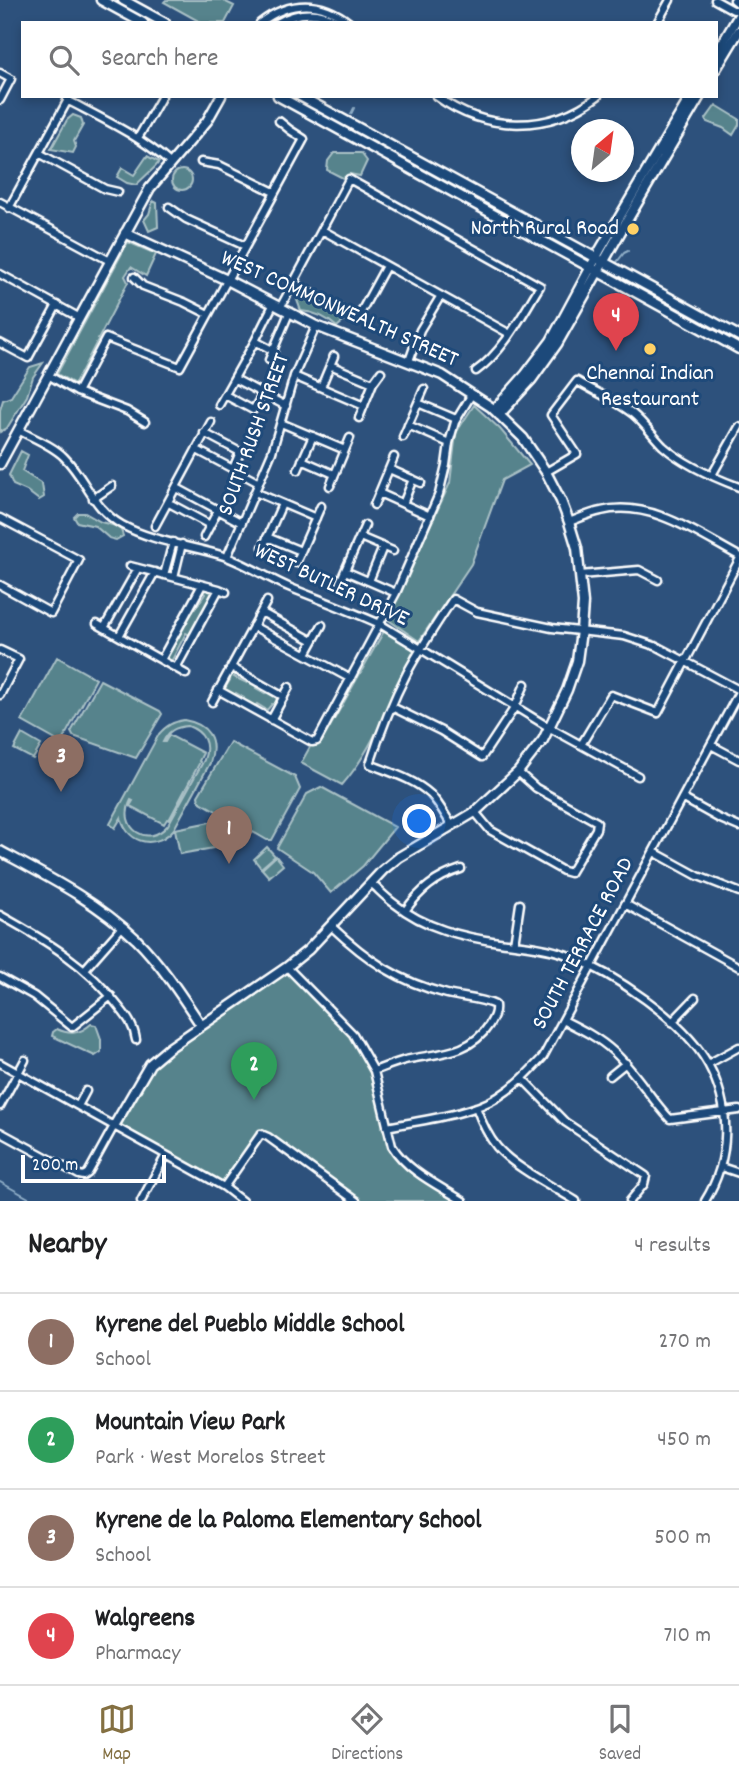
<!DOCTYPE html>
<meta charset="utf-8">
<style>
body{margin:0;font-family:Dekko,sans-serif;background:#f6f6f6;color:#202124}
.compass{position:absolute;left:571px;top:119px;width:63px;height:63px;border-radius:50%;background:#fff;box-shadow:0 4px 10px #0003;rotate:29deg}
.scale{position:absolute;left:21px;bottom:18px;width:145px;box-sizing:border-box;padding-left:7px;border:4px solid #fff;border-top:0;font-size:19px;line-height:24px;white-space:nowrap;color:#fff;-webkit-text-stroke:5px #1f4a7a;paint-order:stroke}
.you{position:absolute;left:420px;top:822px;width:24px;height:24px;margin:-18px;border:5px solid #fff;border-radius:50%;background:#1a73e8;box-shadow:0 0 0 10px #1a73e833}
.badge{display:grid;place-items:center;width:46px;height:46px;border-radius:50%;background:#847042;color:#fff;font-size:23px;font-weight:700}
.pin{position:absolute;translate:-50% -58px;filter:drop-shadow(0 2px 4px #0008)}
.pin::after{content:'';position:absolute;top:37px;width:24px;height:21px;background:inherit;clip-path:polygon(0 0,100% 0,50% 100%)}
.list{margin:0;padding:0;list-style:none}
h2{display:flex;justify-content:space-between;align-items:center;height:91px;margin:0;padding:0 28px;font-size:30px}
h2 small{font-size:23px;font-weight:400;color:#757577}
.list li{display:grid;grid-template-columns:46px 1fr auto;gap:21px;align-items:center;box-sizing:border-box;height:98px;padding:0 28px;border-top:2px solid #e0e0e0}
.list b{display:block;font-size:26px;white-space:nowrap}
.list p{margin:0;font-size:23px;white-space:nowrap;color:#757577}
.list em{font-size:23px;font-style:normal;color:#757577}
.icon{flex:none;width:38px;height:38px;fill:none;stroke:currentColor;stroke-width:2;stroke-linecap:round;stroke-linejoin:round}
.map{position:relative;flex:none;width:739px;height:1201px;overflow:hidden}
.search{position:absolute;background:#fff;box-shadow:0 4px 10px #0003;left:21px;right:21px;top:21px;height:77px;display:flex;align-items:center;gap:18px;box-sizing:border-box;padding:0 24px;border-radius:0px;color:#757577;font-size:26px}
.sheet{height:483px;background:#fff}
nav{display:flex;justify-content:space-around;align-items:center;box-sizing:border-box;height:98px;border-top:2px solid #e0e0e0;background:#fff;font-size:19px;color:#757577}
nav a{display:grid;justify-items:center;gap:4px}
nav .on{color:#847042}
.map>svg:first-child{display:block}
.green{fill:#56838c;stroke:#aac1c6;stroke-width:2;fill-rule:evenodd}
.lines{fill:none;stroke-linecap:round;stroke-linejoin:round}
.stream{stroke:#91afc8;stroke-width:2}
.street-casing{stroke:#fff;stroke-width:11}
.secondary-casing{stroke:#fff;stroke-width:13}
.street{stroke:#1f4a7a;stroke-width:6}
.secondary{stroke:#1f4a7a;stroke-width:8}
.poi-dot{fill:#ffd166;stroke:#1f4a7a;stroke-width:2.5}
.labels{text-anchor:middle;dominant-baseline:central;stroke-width:6;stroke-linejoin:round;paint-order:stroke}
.poi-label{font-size:23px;fill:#fff;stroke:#1f4a7a;text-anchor:end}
.street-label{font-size:23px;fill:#fff;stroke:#1f4a7a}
</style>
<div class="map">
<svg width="739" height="1201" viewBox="0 0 739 1201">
<rect width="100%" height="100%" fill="#2d517c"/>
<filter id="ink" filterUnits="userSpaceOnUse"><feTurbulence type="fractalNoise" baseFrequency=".0143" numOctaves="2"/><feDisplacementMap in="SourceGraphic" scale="14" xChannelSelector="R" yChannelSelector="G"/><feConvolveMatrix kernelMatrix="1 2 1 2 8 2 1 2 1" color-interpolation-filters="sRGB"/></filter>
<g filter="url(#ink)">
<path class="green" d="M 166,0 L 222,0 L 234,6 L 225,23 L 202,23 L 164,2 Z
M 716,105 L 739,119 L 739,125 L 733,135 L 723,128 L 707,122 L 706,119 Z
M 73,115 L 81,118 L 83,125 L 74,141 L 76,147 L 73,153 L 51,149 L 67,120 Z
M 334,153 L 361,153 L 367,161 L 360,176 L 350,174 L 343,178 L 327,170 L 328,161 Z
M 147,156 L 159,162 L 155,167 L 136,185 L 127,183 L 117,177 L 122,168 L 134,175 Z
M172 180a10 10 0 1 1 20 0a10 10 0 1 1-20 0Z
M 153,201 L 157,203 L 158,227 L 149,231 L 144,220 L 149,214 Z
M 128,242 L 156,254 L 146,276 L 131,267 L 125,276 L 128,282 L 75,384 L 57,374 Z
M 300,294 L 341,316 L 344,321 L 337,327 C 327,318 315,312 301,311 L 297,300 Z
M 43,363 L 33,377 L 27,396 L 7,428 L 0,432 L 0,410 L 3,400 L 11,397 L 30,367 Z
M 474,405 L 500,429 L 530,465 L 502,480 L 471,564 L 419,641 L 387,619 L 450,483 L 456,433 Z
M 21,451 L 28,455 L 22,471 L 42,484 L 44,497 L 39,500 L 27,491 L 13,485 L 9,475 Z
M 78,513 L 85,513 L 101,522 L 116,526 L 121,530 L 123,536 L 116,540 L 109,538 L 95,526 L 77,522 L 74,517 Z
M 203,588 L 209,588 L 214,592 L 190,635 L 186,633 L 171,662 L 164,656 L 187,616 L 190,616 L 205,594 L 201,591 Z
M 384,631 L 414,650 C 393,694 374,749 342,785 L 301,763 L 311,745 L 322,741 Z
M 57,657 L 96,679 L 61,743 L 22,721 Z
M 234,671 L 236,673 L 234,677 L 247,683 L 249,680 L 257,685 L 256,688 L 265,693 L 269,691 L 278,695 L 275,704 L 272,704 L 267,710 L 257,704 L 254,707 L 243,701 L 244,698 L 236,693 L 234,696 L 224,690 L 230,680 L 227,677 L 229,672 Z
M 100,680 L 160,711 L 162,714 L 136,758 L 73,736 L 71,732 Z
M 184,720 C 208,724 218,739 210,763 L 174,829 C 157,849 129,846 121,818 L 115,828 L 110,824 L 159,734 C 167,725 173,722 184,720 ZM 188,726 C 204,732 210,744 204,760 L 168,825 C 148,849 117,828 131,800 L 133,801 L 130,806 L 164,824 L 167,819 L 169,820 L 200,762 L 199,761 L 203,753 L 169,735 L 165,742 L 163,742 C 168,731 175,727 188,726 Z
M 22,734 L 41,745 L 33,759 L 14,749 Z
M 230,742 L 295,777 L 300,789 L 272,840 L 267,840 L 199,801 L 198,796 Z
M 321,787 L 395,827 L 363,866 L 331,893 L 313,872 L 277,848 L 307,794 Z
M 220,820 L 225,846 L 180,854 L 175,829 Z
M 267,847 L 275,856 L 261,868 L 254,859 Z
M 276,856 L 283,865 L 269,877 L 262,869 Z
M 287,967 L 353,1034 L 367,1055 L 398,1156 L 463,1201 L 356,1201 L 261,1134 L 224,1187 L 114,1126 L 150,1064 Z
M 91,1024 L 96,1025 L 101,1039 L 101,1052 L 95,1056 L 52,1036 L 53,1032 L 57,1029 C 70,1035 80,1034 91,1024 Z"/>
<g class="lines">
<path class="stream" d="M 351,114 L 354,108
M 617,262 L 624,253 L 628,251
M 0,1182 L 34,1201"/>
<g class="street-casing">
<path id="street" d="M 715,0 L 733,10 L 739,10
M 734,0 L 739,4
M 260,23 C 290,0 321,0 350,23
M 277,23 C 298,11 319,10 340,23
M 657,23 L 670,0
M 0,73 L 11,79 L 0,100
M 436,96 C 485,132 549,134 598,96
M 67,100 C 103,119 140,136 170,163
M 138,138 L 162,96
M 39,153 L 105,189 L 118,192
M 201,162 L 219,165 L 274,192
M 0,202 L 110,261
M 169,207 L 186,219 L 245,246
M 9,208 L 70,96
M 322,230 L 510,334
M 0,274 L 80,318
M 134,277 L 143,286 L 184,302 L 208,314
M 294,283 L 357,319 L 386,266
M 280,308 L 349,179 L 540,286 C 522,315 504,351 476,371
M 255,341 L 274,351
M 0,343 L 28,358 L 57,305
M 269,360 L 289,313
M 409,361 L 420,330 L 440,297
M 330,365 L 373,383
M 48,375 L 77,392 L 127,411 L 145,422
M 294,376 L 364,406
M 235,379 L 286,406
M 321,387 L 334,356
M 77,392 L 106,338 L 180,367 L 304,139 L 290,130 L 279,121
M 225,395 L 253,410 L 263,394
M 418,403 L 456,419
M 219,405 L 255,341 L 273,305
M 359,418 L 373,383 L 381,372
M 281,423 L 345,450
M 408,425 L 449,443
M 18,430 C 33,438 52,445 64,457 C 87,480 92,508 122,525 C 151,541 192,546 224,556 C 247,564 269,579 291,588 C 321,600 351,611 380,624 L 550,728 L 638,776
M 204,433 L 240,452 L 233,469
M 403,437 L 424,389
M 197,450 L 259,483
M 302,460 L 334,474
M 389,469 L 421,483
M 298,470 L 313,436
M 546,472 L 577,454 L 551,415 L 577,381 C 595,392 617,401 633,414 C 644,423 653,436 663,446 C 682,463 715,478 739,487
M 712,475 L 739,427
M 330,486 L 350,438
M 177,488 L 242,523
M 255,492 L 316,518
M 379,493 L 430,516
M 93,499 L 112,486
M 169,503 L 210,525
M 403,504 L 413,479
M 374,505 L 394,457
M 0,518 L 79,560 L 51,613 L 0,585
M 569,522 C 580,518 590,513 601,511 C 650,499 698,534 739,556
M 155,526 L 211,422
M 204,537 L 218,510
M 267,537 L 301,551
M 360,537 L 393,551
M 263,547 L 282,504
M 227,557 L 272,452 L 294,376 L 316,326
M 296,563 L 321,506
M 130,566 L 219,589 L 226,592
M 345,571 L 396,593
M 164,575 L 173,542
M 580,575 L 639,570 L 658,580
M 174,577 L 182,544
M 369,581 L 383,547
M 340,582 L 365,525
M 261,612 L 313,641
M 97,624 L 186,674
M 253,626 L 351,679
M 104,628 L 138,568
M 119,636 L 155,572
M 0,650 L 19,659 L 0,695
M 306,654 L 322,625
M 161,660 L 202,585
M 231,667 L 284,697
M 176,668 L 219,589
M 218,690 L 312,742 L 317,741 L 396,593 L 439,494 L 446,465 L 449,443 L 455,422 L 472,394
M 212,702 L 267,601
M 392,707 L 441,731 L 482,757 L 515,707 L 525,684
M 271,720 L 289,687
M 581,745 L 611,695 L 658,713 L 739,560
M 711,745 L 739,760
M 682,798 L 718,818 L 739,827
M 475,812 L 490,830 L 563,871 L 570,873 L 596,829 L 597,822 L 536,788 L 518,772
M 452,826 C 445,815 439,803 430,794 C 414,779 389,772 370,764 C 380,733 392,702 407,673 C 421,647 437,623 453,599 L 477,612 L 552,628 L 624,636 L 658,647 L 739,690
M 654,852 L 698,876 L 739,892
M 371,883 C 379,890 386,898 395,904 C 425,928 462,937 499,942 C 521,945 546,947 567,955 C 614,974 683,1019 708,1064 C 732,1108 731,1159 705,1201
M 625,904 L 739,967
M 405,911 C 420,890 436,877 461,869
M 0,915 C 45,940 88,965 119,1007 C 128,1018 134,1026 136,1040
M 331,926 C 367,960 399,982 447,994 C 463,998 480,998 495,1005 C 496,1013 493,1018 489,1025 C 470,1055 436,1053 405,1060 C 395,1063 384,1067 374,1071
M 514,944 L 520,904
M 287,967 L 353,1034 L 374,1071 L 392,1146 C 408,1172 438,1185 463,1201
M 85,969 L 122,927
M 0,977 L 34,996 L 72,1027 L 111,996
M 563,1020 C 581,1029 599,1038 614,1052 C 636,1072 650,1098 670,1119 L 739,1110
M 672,1022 L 695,998
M 0,1063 L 224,1187 L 242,1201
M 708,1064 L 739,1047
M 610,1076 L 626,1063
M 523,1079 L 565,1122 L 646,1176 L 644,1184 L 630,1201
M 0,1106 L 25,1060
M 78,1106 L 86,1091
M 476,1107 C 481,1121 487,1135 497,1147 C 515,1168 552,1186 576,1201
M 387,1127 C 421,1120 469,1115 498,1097 C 516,1086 529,1072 543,1057 L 739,692
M 0,1132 L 79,1175 L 84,1176 L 88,1173 L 114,1126
M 721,1167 L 739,1173
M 224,1187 L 261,1134 L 268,1137 L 356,1201
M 141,1201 L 166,1155"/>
</g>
<g class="secondary-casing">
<path id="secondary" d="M 101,0 L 143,23
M 123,0 L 165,23
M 716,54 L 739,15
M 716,69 L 739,31
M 278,96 L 739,349
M 300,96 L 739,336
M 494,410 L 526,374 L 551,341 L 600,250 L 691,96
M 499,415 L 532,379 L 557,344 L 625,224 L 700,96
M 0,464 L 150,188 L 207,121 L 221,96
M 0,851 C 48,877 96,901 136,939 C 161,964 181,995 201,1025
M 114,1126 L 150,1064 L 169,1048 L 287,967 L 308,950 L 383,870 L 399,857 L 475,812 L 518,772 L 543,740 L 567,690 L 577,661 L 581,631 L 583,603 L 577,548 L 569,522 L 561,501 L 546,472 L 523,438 L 491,407 L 442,375 L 316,326 L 227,280 L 125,233"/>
</g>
<use href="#street" class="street"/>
<use href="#secondary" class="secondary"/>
</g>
</g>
<g class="poi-dot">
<circle cx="633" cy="229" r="7"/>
<circle cx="650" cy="349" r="7"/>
</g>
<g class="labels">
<g class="poi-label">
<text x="619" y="229">North Rural Road</text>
<text x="650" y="374" text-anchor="middle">Chennai Indian<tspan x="650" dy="26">Restaurant</tspan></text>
</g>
<g class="street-label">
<text transform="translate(339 310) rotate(24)">WEST COMMONWEALTH STREET</text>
<text transform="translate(255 435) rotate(-70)">SOUTH RUSH STREET</text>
<text transform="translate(331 586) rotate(25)">WEST BUTLER DRIVE</text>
<text transform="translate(584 944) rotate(-62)">SOUTH TERRACE ROAD</text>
</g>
</g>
</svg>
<svg class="compass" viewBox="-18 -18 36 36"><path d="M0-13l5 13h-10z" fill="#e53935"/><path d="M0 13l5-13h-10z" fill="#757577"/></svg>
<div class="scale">200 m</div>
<div class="you"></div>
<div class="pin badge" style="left:229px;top:864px;background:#8d6e63">1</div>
<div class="pin badge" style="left:254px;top:1100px;background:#2e9e5b">2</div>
<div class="pin badge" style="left:61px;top:792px;background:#8d6e63">3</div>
<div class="pin badge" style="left:616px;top:351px;background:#e0444e">4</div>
<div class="search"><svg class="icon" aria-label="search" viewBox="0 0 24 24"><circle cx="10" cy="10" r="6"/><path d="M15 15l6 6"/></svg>Search here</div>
</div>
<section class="sheet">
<h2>Nearby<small>4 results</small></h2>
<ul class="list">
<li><span class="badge" style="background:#8d6e63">1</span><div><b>Kyrene del Pueblo Middle School</b><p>School</p></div><em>270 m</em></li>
<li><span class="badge" style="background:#2e9e5b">2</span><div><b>Mountain View Park</b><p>Park · West Morelos Street</p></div><em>450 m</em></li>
<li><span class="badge" style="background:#8d6e63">3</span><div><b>Kyrene de la Paloma Elementary School</b><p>School</p></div><em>500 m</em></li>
<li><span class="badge" style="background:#e0444e">4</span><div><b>Walgreens</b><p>Pharmacy</p></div><em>710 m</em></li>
</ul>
</section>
<nav>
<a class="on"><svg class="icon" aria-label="map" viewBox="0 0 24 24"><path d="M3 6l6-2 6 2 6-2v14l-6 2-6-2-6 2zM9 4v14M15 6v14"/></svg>Map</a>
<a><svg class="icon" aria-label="directions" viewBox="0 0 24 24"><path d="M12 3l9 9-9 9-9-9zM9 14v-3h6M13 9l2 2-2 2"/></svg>Directions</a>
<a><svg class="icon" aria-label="saved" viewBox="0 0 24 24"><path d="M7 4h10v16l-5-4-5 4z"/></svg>Saved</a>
</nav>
